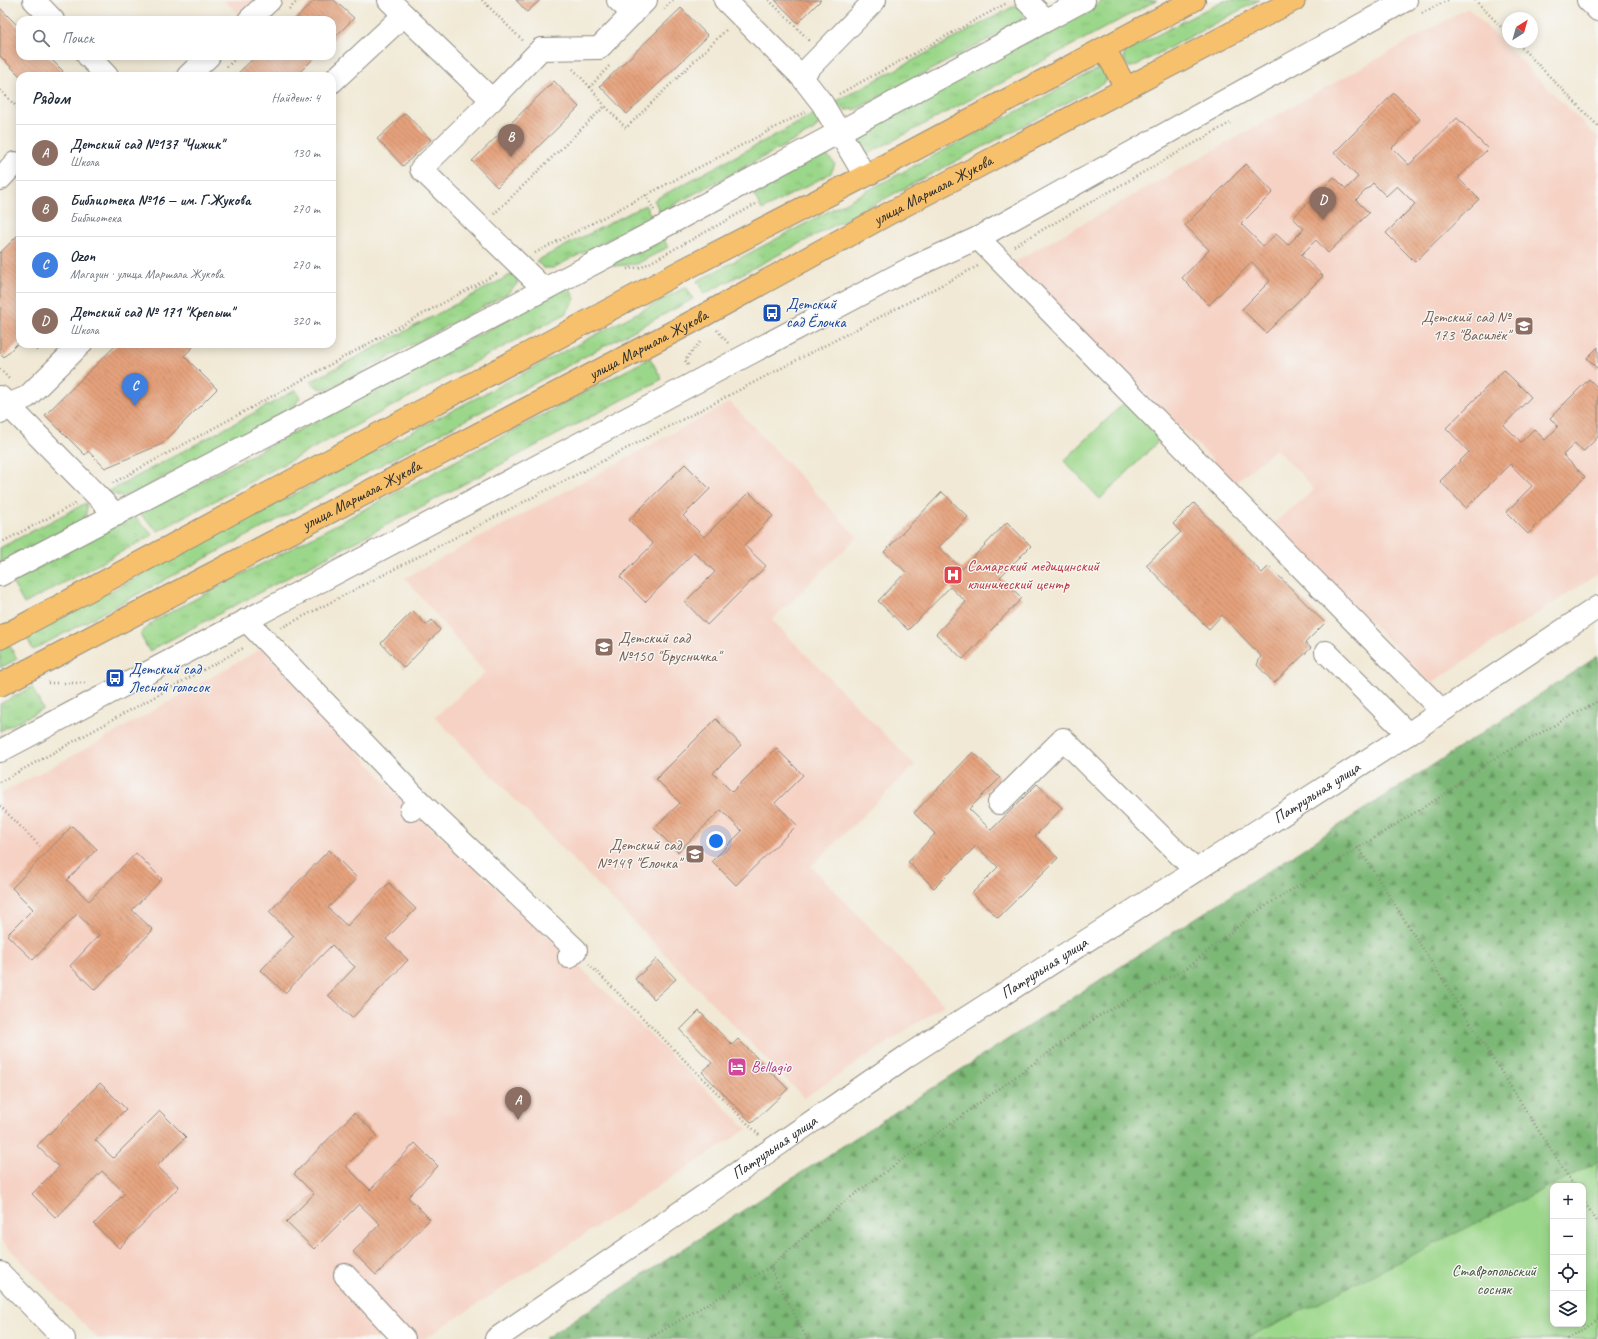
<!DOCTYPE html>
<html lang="ru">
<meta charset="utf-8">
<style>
body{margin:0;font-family:Caveat,sans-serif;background:#f6f6f7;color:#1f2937}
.controls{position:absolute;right:12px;bottom:12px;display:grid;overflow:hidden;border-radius:8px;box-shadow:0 2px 10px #0003}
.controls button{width:36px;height:36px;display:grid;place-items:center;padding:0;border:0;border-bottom:1px solid #e0e1e3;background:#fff;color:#1f2937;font:20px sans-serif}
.compass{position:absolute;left:1502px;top:12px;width:36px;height:36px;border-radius:50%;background:#fff;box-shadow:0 2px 10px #0003;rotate:37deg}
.you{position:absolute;left:716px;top:841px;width:14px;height:14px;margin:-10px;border:3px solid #fff;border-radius:50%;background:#1a73e8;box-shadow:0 0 0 6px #1a73e833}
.badge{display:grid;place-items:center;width:26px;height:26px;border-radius:50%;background:#0b8043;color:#fff;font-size:13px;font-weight:700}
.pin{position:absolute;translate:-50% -33px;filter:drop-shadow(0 1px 2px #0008)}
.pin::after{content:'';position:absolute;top:21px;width:14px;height:12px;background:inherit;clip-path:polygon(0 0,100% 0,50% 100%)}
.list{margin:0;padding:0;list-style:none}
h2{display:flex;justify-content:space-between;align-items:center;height:52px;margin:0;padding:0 16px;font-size:17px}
h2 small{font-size:13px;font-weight:400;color:#747a83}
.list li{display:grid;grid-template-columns:26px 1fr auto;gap:12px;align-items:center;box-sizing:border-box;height:56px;padding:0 16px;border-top:1px solid #e0e1e3}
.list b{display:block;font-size:15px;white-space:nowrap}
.list p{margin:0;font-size:13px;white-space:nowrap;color:#747a83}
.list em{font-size:13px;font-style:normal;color:#747a83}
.icon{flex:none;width:22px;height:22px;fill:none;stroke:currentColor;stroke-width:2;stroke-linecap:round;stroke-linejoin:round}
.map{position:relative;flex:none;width:1598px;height:1339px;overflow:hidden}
.search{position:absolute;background:#fff;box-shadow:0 2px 10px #0003;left:16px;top:16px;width:320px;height:44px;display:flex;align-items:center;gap:10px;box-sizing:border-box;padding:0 14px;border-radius:12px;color:#747a83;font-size:15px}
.panel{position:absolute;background:#fff;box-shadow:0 2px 10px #0003;left:16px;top:72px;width:320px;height:276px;border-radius:12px}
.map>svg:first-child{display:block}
.built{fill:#f6d2c4}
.grass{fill:url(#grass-tufts);stroke:#63815a}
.forest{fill:url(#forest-firs);stroke:#547250;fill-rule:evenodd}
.park{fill:#9bd78a;stroke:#63815a;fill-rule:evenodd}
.building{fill:url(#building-back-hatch)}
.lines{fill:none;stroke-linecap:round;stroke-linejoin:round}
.minor-casing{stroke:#8e8a80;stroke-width:24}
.major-casing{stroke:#8e8a80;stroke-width:24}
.path{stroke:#8e8a80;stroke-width:2.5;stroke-dasharray:1 3;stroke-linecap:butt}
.minor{stroke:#fff;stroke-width:22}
.major{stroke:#f7c06c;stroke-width:22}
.labels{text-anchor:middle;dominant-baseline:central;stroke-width:3;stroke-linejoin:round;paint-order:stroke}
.street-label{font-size:16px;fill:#2b2b2b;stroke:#f6f6f2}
.transit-label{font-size:16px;fill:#164399;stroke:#f6f6f2;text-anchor:start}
.education-label{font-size:16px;fill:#785e54;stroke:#f6f6f2;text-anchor:end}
.health-label{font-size:16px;fill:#be3a42;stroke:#f6f6f2;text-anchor:start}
.hotel-label{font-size:16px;fill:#b23c85;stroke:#f6f6f2;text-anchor:start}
.park-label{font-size:16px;fill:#475643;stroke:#f6f6f2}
</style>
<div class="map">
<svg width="1598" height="1339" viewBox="0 0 1598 1339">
<defs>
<pattern id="grass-tufts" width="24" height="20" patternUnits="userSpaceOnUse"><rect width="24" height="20" fill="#9bd78a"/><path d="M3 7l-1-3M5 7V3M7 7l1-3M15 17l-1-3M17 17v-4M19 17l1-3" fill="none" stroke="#86b977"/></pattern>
<pattern id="forest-firs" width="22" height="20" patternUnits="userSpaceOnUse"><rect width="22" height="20" fill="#7cb876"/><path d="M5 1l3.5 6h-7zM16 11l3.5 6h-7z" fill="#669661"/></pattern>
<pattern id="building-back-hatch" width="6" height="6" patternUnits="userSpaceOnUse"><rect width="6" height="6" fill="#e5a17c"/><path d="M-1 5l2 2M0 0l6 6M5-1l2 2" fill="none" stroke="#ba8366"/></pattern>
</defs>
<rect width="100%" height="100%" fill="#f6f6f2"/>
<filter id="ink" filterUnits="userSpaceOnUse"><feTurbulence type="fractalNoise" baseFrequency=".025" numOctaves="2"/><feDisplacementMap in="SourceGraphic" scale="8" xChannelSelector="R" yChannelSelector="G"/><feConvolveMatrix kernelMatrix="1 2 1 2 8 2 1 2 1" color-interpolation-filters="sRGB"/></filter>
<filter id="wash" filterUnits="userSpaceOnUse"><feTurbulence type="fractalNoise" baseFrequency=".012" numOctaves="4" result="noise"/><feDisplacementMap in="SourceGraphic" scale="16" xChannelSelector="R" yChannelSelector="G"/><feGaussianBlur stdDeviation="0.9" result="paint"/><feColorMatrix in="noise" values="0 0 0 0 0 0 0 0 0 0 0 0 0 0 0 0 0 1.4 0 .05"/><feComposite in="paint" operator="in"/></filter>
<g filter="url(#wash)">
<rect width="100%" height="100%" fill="#f1e9d5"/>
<path class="built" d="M 224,0 L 257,0 L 240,16 Z
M 1468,8 L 1598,138 L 1598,574 L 1431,683 L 1273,524 L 1314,490 L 1301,474 L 1276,449 L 1235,482 L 1014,262 Z
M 730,402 L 857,537 L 772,620 L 915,765 L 811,866 L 944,1005 L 804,1098 L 435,717 L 485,673 L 405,578 Z
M 262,648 L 411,810 L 526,915 L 747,1129 L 424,1339 L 98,1339 L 0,1239 L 0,794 L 95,744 Z"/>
<path class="grass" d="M 1105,0 L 1157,0 L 868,154 L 864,154 L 852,136 Z
M 1224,0 L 1259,0 L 1133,67 L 1129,67 C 1125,62 1122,58 1125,52 Z
M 1020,3 L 1026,13 L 1019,23 L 857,109 L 845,110 L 835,102 Z
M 1099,68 L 1106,74 L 1106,82 L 704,294 L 697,281 Z
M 820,111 L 822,120 L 814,130 L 660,212 L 654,200 Z
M 822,153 L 828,156 L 835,164 L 831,173 L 762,210 L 751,189 Z
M 645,205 L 652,217 L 553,268 L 544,268 L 536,261 Z
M 662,236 L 668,247 L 637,264 L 614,266 L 612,263 Z
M 518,271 L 517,284 L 507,294 L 331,388 L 320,389 L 310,382 Z
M 569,287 L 575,299 L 565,314 L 158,531 L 140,514 Z
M 686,287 L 693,299 L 33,650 L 26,636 Z
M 650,358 L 662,379 L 149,651 L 140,634 L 154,621 Z
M 296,390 L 300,398 L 293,408 L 284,413 L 132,494 L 122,497 L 108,492 Z
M 86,503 C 88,512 86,516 79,522 L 0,564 L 0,548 Z
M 134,516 L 153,535 L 24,604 L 12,582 Z
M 9,644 L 17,659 L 0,668 L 0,649 Z
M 32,687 L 43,709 L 0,731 L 0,704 Z"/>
<path class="forest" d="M 1598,656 L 1598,1339 L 544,1339 L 1439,761 ZM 1553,1186 L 1583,1186 L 1583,1324 L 1553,1324 Z"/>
<path class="park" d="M 1127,400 L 1163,437 L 1100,499 L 1064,461 Z
M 1598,1162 L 1598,1339 L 1245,1339 ZM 1553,1186 L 1583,1186 L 1583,1324 L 1553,1324 Z"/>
<g id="blocks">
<path class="building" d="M 315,0 L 334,0 L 354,18 L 332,40 L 332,20 L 294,20 Z
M 516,0 L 540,0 L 527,12 Z
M 775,0 L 821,0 L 798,23 Z
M 0,8 L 20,28 L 20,56 L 48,56 L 63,71 L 59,76 L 20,76 L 0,56 Z
M 681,8 L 708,36 L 627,114 L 600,86 Z
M 256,56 L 316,56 L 296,76 L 235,76 Z
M 554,81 L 579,107 L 497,187 L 472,161 Z
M 1394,93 L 1420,119 L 1392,148 L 1409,165 L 1457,118 L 1488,149 L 1458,178 L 1479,199 L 1415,262 L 1386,233 L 1415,204 L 1397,186 L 1386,196 L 1373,183 L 1356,200 L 1369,213 L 1328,253 L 1316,240 L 1301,255 L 1323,276 L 1266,333 L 1242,309 L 1270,281 L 1252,262 L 1209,305 L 1182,278 L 1209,250 L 1185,225 L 1246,164 L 1273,192 L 1241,224 L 1263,246 L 1276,234 L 1288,245 L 1304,229 L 1293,218 L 1334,177 L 1346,189 L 1358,177 L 1334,153 Z
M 405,113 L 431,140 L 403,166 L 377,139 Z
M 20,233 L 20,341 L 4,357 L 0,353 L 0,253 Z
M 30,344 L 44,344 L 37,351 Z
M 117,344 L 196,344 L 184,356 L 217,389 L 162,444 L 105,468 L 88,451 L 85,455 L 45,415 Z
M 1598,347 L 1598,369 L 1587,358 Z
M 1504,370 L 1531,397 L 1504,425 L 1521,442 L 1534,429 L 1545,440 L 1558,427 L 1550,418 L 1589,379 L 1598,388 L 1598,437 L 1583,452 L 1575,443 L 1563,455 L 1585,477 L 1528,534 L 1506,512 L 1532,486 L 1510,464 L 1466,508 L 1440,481 L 1469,452 L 1446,428 Z
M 685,464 L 710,489 L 683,516 L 704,537 L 749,492 L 773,516 L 744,545 L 766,566 L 707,625 L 685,602 L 715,572 L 694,552 L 645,602 L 620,577 L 653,544 L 629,520 Z
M 942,492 L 968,517 L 939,547 L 962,569 L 1007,522 L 1031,546 L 1000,577 L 1022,598 L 963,659 L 936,634 L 966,602 L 950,587 L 908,630 L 878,601 L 906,572 L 884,552 Z
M 1194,503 L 1262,573 L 1269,566 L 1325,623 L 1305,643 L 1311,648 L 1274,683 L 1257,665 L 1261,656 L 1222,615 L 1209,629 L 1146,565 L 1181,532 L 1173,524 Z
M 413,611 L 426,625 L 432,620 L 440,630 L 404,668 L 381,643 Z
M 716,719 L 741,745 L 713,773 L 732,792 L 776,748 L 803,775 L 775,803 L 797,825 L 736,885 L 712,861 L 742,831 L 721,810 L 678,852 L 654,828 L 680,803 L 656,779 Z
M 973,752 L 1000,778 L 969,809 L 991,830 L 1037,784 L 1062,808 L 1035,836 L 1058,858 L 998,918 L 972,893 L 998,867 L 976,846 L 934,888 L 908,862 L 935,834 L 914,813 Z
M 72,826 L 97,849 L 67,880 L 89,901 L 136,853 L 162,879 L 132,910 L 153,930 L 95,990 L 70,966 L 99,935 L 77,914 L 33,960 L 7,935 L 33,909 L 12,888 Z
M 329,850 L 357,878 L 328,908 L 347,926 L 389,883 L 416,909 L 386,939 L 408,960 L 352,1018 L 328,995 L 355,967 L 332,945 L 285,993 L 261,970 L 294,936 L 269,912 Z
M 657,959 L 676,979 L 654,999 L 635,979 Z
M 699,1011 L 732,1045 L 738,1039 L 788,1089 L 752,1123 L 702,1072 L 712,1063 L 680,1030 Z
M 100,1083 L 126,1109 L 95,1140 L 113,1158 L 160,1111 L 186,1137 L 157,1166 L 179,1187 L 119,1248 L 94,1224 L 125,1193 L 102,1171 L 56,1218 L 32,1194 L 59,1167 L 37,1146 Z
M 354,1113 L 377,1135 L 346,1166 L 370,1190 L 415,1143 L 438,1166 L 408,1197 L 430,1219 L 376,1275 L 353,1252 L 380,1224 L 359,1204 L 314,1249 L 286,1222 L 314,1194 L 294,1174 Z"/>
</g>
</g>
<g filter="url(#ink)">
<use href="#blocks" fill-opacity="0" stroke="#8e8a80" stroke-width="1"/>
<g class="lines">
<g class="minor-casing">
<g id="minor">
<path d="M 34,0 L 53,20"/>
<path d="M 618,0 L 633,14"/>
<path d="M 725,0 L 801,76 L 822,103 L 865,176"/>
<path d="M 1026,0 L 1046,20"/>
<path d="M 1588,0 L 1598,10"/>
<path d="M 404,15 L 492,100 L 421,169 L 544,289"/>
<path d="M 249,20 L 270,0"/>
<path d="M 88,56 L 107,76"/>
<path d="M 188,76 L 209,56"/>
<path d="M 801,76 L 875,0"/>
<path d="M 332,82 L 404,15 L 389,0"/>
<path d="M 492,100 L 541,49 L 599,48 L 646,0"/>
<path d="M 0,179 L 15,163"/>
<path d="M 978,238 L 1442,711"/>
<path d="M 0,397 L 116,515"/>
<path d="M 0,413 L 8,405 L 27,397 L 81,344"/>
<path d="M 0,575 L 663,227 L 1084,0"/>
<path d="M 246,620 L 420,802 L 411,810"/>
<path d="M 1326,652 L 1408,734"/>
<path d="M 0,751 L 909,269 L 978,238 L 1406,0"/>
<path d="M 420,802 L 576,950 L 569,957"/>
<path d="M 999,803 L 1063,739 L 1195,870"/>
<path d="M 0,1273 L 64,1339"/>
<path d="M 345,1275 L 404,1339"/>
<path id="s1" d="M 496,1339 L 907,1056 L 1408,734 L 1598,607"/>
</g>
</g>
<g class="major-casing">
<g id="major">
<path d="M 1104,48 L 1126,88"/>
<path d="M 0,638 L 685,269 L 865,176 L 1194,0"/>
<path id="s2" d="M 0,685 L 690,323 L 886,215 L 1294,0"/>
</g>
</g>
<path class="path" d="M 482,0 L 522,40
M 769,0 L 810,41
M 1475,0 L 1508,34
M 289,9 L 299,0
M 664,9 L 673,0
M 1422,13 L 1448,0
M 1516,42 L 1598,126
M 227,67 L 238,56
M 573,69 L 590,87 L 611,64
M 590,87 L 605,106
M 0,90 L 20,110
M 839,94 L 1007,3
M 646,195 L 654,210
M 494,214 L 605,106 L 626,128 L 727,29
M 1014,246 L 1230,123
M 535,253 L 805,112
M 627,269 L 642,267 L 758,203
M 717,330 L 728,343
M 688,365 L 685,360 L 701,341
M 0,369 L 9,379
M 113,483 L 498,273
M 0,543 L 77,503
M 281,628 L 978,266
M 48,683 L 85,683
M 0,782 L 245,647
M 0,806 L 40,846
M 1358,847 L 1574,1186
M 589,964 L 759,1135
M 1583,1200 L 1598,1223
M 770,1267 L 807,1339
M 648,1339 L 770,1267 L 844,1202 L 1097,1017 L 1187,968 L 1256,912 L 1443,795 L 1492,760 L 1598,701
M 1567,1339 L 1598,1318"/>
<use href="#minor" class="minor"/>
<use href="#major" class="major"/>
</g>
</g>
<defs>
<g id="bus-square" transform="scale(1)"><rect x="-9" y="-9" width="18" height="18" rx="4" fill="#1a4fb4" stroke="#f6f6f2"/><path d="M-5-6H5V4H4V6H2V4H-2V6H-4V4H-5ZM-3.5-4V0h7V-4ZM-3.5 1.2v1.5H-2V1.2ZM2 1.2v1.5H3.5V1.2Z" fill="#fff"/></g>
<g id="school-square" transform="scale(1)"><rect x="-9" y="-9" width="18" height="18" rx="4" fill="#8d6e63" stroke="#f6f6f2"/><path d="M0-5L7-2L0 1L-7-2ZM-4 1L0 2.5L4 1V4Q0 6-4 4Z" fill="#fff"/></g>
<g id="hospital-square" transform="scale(1)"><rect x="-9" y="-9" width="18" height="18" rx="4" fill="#e0444e" stroke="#f6f6f2"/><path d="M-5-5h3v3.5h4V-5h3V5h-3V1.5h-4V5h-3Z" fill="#fff"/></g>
<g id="hotel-square" transform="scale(1)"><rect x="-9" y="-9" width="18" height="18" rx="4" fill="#d1479c" stroke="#f6f6f2"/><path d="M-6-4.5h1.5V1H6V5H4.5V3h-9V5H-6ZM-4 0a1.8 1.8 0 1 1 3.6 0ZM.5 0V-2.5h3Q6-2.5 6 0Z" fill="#fff"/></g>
</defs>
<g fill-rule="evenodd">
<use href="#bus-square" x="772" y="313"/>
<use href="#school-square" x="1524" y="326"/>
<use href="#hospital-square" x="953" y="575"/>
<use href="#school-square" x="604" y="647"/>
<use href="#bus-square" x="115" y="678"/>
<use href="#school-square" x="695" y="854"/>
<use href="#hotel-square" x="737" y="1067"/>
</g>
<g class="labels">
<g class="street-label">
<text stroke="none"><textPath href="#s2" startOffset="1056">улица Маршала Жукова</textPath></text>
<text stroke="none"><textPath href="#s2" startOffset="732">улица Маршала Жукова</textPath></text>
<text stroke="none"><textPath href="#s2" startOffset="408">улица Маршала Жукова</textPath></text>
<text stroke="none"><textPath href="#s1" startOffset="986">Патрульная улица</textPath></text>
<text stroke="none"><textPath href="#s1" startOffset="662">Патрульная улица</textPath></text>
<text stroke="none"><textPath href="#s1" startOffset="338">Патрульная улица</textPath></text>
</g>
<g class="transit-label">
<text x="786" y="304">Детский<tspan x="786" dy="18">сад Ёлочка</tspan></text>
<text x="129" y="669">Детский сад<tspan x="129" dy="18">Лесной голосок</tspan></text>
</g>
<g class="education-label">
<text x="1510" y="317">Детский сад №<tspan x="1510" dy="18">173 "Василёк"</tspan></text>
<text x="618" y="638" text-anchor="start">Детский сад<tspan x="618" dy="18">№150 "Брусничка"</tspan></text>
<text x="681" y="845">Детский сад<tspan x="681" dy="18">№149 "Елочка"</tspan></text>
</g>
<g class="health-label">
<text x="967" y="566">Самарский медицинский<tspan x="967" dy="18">клинический центр</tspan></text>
</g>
<g class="hotel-label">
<text x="751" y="1067">Bellagio</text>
</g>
<g class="park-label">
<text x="1494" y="1271">Ставропольский<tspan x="1494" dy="18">сосняк</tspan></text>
</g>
</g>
</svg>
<div class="controls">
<button>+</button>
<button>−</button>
<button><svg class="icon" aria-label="locate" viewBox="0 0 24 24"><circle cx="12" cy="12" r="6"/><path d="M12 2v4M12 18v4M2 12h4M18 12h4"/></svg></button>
<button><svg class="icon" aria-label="layers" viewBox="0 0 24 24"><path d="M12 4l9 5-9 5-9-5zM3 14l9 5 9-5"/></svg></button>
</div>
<svg class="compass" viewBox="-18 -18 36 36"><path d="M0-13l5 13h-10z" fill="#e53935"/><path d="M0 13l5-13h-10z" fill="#747a83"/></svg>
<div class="you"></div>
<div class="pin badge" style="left:518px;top:1120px;background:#8d6e63">A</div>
<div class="pin badge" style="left:511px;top:157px;background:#8d6e63">B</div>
<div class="pin badge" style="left:135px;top:406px;background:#3f7fe0">C</div>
<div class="pin badge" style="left:1323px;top:220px;background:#8d6e63">D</div>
<div class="search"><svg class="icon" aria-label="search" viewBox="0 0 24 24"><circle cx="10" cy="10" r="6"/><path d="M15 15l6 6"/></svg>Поиск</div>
<section class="panel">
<h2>Рядом<small>Найдено: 4</small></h2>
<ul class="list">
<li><span class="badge" style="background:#8d6e63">A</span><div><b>Детский сад №137 &quot;Чижик&quot;</b><p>Школа</p></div><em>130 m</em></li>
<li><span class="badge" style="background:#8d6e63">B</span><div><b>Библиотека №16 — им. Г.Жукова</b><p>Библиотека</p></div><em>270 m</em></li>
<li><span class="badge" style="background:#3f7fe0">C</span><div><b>Ozon</b><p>Магазин · улица Маршала Жукова</p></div><em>270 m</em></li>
<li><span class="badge" style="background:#8d6e63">D</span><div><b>Детский сад № 171 &quot;Крепыш&quot;</b><p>Школа</p></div><em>320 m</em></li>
</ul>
</section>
</div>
